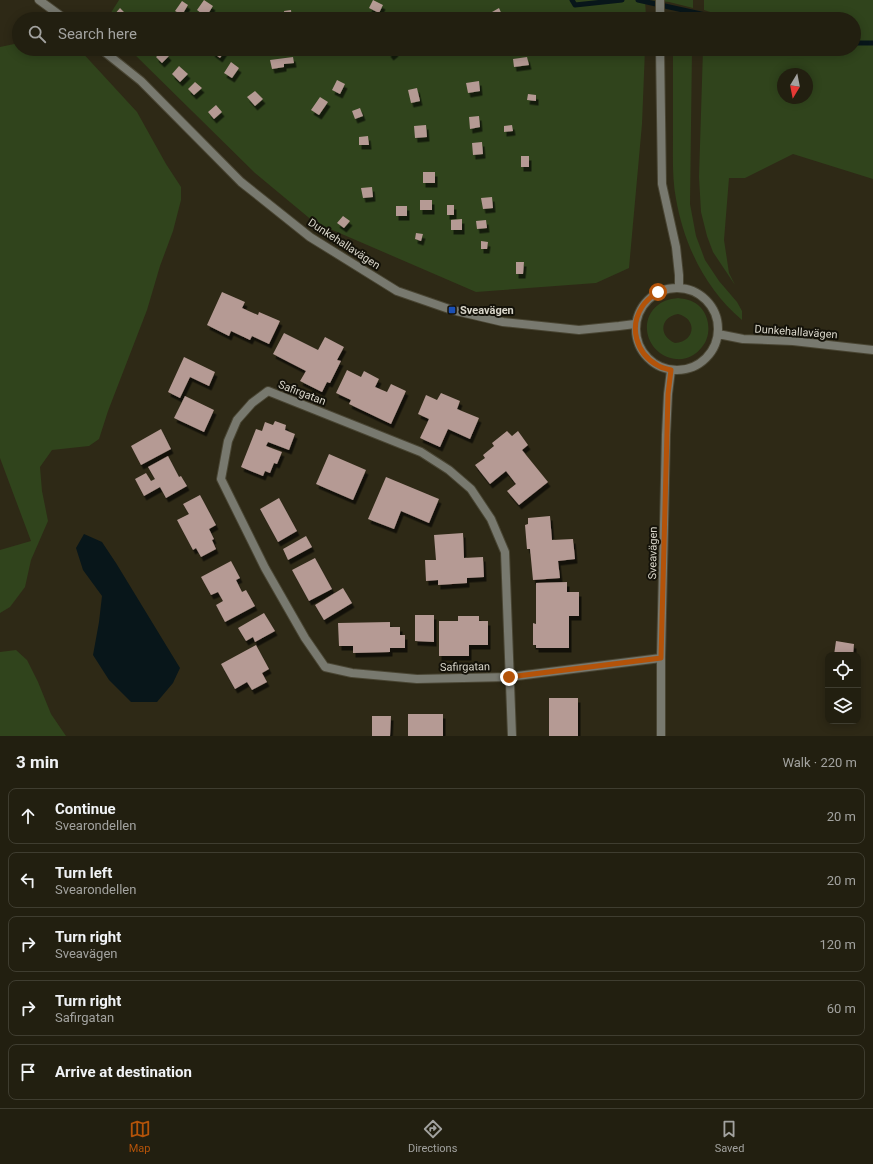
<!DOCTYPE html>
<meta charset="utf-8">
<style>
body{margin:0;font-family:Roboto,sans-serif;background:#2a2719;color:#f1f3f6}
.controls{position:absolute;right:12px;bottom:12px;display:grid;overflow:hidden;border-radius:8px;box-shadow:0 2px 10px #0003}
.controls button{width:36px;height:36px;display:grid;place-items:center;padding:0;border:0;border-bottom:1px solid #3f3d30;background:#221f10;color:#f1f3f6;font:20px sans-serif}
.compass{position:absolute;left:777px;top:68px;width:36px;height:36px;border-radius:50%;background:#221f10;box-shadow:0 2px 10px #0003;rotate:190deg}
.stop{position:absolute;width:12px;height:12px;margin:-9px;border:3px solid #b45309;border-radius:50%;background:#fff}
.stop.end{background:#b45309;border-color:#fff;box-shadow:0 1px 4px #0008}
.list{margin:0;padding:0;list-style:none}
h2{display:flex;justify-content:space-between;align-items:center;height:52px;margin:0;padding:0 16px;font-size:17px}
h2 small{font-size:13px;font-weight:400;color:#a2a29f}
.list li{display:grid;grid-template-columns:26px 1fr auto;gap:12px;align-items:center;box-sizing:border-box;height:56px;margin:0 8px 8px;padding:0 8px;border:1px solid #3f3d30;border-radius:8px}
.list b{display:block;font-size:15px;white-space:nowrap}
.list p{margin:0;font-size:13px;white-space:nowrap;color:#a2a29f}
.list em{font-size:13px;font-style:normal;color:#a2a29f}
.icon{flex:none;width:22px;height:22px;fill:none;stroke:currentColor;stroke-width:2;stroke-linecap:round;stroke-linejoin:round}
.map{position:relative;flex:none;width:873px;height:736px;overflow:hidden}
.search{position:absolute;background:#221f10;box-shadow:0 2px 10px #0003;left:12px;right:12px;top:12px;height:44px;display:flex;align-items:center;gap:10px;box-sizing:border-box;padding:0 14px;border-radius:22px;color:#a2a29f;font-size:15px}
.sheet{height:372px;background:#221f10}
nav{display:flex;justify-content:space-around;align-items:center;box-sizing:border-box;height:56px;border-top:1px solid #3f3d30;background:#221f10;font-size:11px;color:#a2a29f}
nav a{display:grid;justify-items:center;gap:2px}
nav .on{color:#b45309}
.map>svg:first-child{display:block}
.green{fill:#30441c;fill-rule:evenodd}
.water{fill:#08161a}
.lines{fill:none;stroke-linecap:round;stroke-linejoin:round}
.stream{stroke:#08161a;stroke-width:5}
.building{fill:#b59a94;filter:url(#shadow)}
.minor-casing{stroke:#494533;stroke-width:10}
.tertiary-casing{stroke:#494533;stroke-width:10}
.minor{stroke:#78796f;stroke-width:8}
.tertiary{stroke:#78796f;stroke-width:8}
.route{stroke:#b45309;stroke-width:5}
.transit-dot{fill:#1a4fb4;stroke:#141209;stroke-width:1.5}
.labels{text-anchor:middle;dominant-baseline:central;stroke-width:4;stroke-linejoin:round;paint-order:stroke}
.street-label{font-size:11px;fill:#d9d6ca;stroke:#141209}
.poi-label{font-size:11px;font-weight:bold;fill:#d9d6ca;stroke:#141209;text-anchor:start}
</style>
<div class="map">
<svg width="873" height="736" viewBox="0 0 873 736">
<defs>
<filter id="shadow"><feDropShadow dx="2.5" dy="4.5" stdDeviation="0" flood-color="#0009"/></filter>
</defs>
<rect width="100%" height="100%" fill="#2e2916"/>
<path class="green" d="M 119,0 L 645,0 L 646,17 L 646,19 L 107,19 Z
M 651,0 L 693,0 L 693,8 L 669,2 Z
M 704,0 L 873,0 L 873,179 L 793,154 L 745,178 L 729,178 L 724,240 L 729,273 L 735,285 L 713,252 L 707,236 L 701,212 L 699,177 L 703,49 L 854,49 L 854,19 L 721,19 L 722,16 L 704,10 ZM 783,74 L 807,74 L 807,98 L 783,98 Z
M 19,43 L 19,49 L 79,49 L 137,112 L 166,164 L 181,187 L 181,200 L 173,231 L 160,266 L 147,310 L 108,411 L 99,439 L 89,446 L 52,450 L 40,467 L 42,491 L 48,521 L 31,560 L 25,587 L 10,607 L 0,613 L 0,550 L 31,541 L 0,458 L 0,47 Z
M 129,49 L 645,49 L 642,124 L 629,268 L 596,283 L 476,292 L 314,222 L 255,173 Z
M 673,49 L 692,49 L 690,204 L 696,236 L 705,260 L 719,281 L 737,302 L 742,311 L 742,320 C 706,290 684,245 676,199 C 672,178 673,156 673,135 C 673,106 673,78 673,49 Z
M 678,298 C 685,299 692,300 698,305 C 710,315 712,335 702,347 C 696,355 687,360 676,359 C 649,357 636,322 658,305 C 664,300 671,299 678,298 ZM 678,314 C 698,319 695,342 675,343 C 658,336 660,317 678,314 Z
M 16,650 L 27,660 L 38,682 L 51,714 L 66,736 L 0,736 L 0,652 Z"/>
<path class="water" d="M 84,534 L 102,542 L 116,563 L 180,668 L 173,683 L 157,702 L 131,702 L 109,680 L 93,655 L 99,622 L 102,596 L 83,570 L 76,548 Z"/>
<g class="lines">
<path class="stream" d="M 572,0 L 575,5 L 622,0
M 638,0 L 710,16 L 717,19
M 854,43 L 873,43"/>
</g>
<path class="building" d="M 204,0 L 213,6 L 206,17 L 197,10 Z
M 373,0 L 383,5 L 379,13 L 369,8 Z
M 182,1 L 188,5 L 182,15 L 175,11 Z
M 120,8 L 125,13 L 120,19 L 114,15 Z
M 499,8 L 503,17 L 500,19 L 486,19 L 485,16 Z
M 291,10 L 292,19 L 285,19 L 284,11 Z
M 265,13 L 274,13 L 274,19 L 265,19 Z
M 215,49 L 226,49 L 220,58 L 212,52 Z
M 392,49 L 394,49 L 396,52 L 391,56 L 388,52 Z
M 163,50 L 169,56 L 162,63 L 156,57 Z
M 293,57 L 294,63 L 284,64 L 284,67 L 272,69 L 270,60 Z
M 527,57 L 529,65 L 514,67 L 513,59 Z
M 231,62 L 239,68 L 232,78 L 224,73 Z
M 179,66 L 188,74 L 180,82 L 172,74 Z
M 337,80 L 345,84 L 340,94 L 332,90 Z
M 479,81 L 480,91 L 468,93 L 466,83 Z
M 195,82 L 202,88 L 194,95 L 188,89 Z
M 417,88 L 420,101 L 411,103 L 408,90 Z
M 255,91 L 263,99 L 255,106 L 247,97 Z
M 528,94 L 536,95 L 536,101 L 527,100 Z
M 320,97 L 328,102 L 319,115 L 311,110 Z
M 216,105 L 222,112 L 214,119 L 208,112 Z
M 360,108 L 363,116 L 355,119 L 352,111 Z
M 479,116 L 480,127 L 470,129 L 469,117 Z
M 426,125 L 427,137 L 415,138 L 414,126 Z
M 512,125 L 513,131 L 504,132 L 504,126 Z
M 368,136 L 369,145 L 359,145 L 359,137 Z
M 482,142 L 483,154 L 473,155 L 472,143 Z
M 521,156 L 529,156 L 529,167 L 521,167 Z
M 423,172 L 435,172 L 435,183 L 423,183 Z
M 372,187 L 373,197 L 363,198 L 361,188 Z
M 492,197 L 493,208 L 483,209 L 481,198 Z
M 420,200 L 432,200 L 432,210 L 420,210 Z
M 447,205 L 454,205 L 454,215 L 447,215 Z
M 396,206 L 407,206 L 407,216 L 396,216 Z
M 343,216 L 350,221 L 344,228 L 337,223 Z
M 462,219 L 462,230 L 451,230 L 451,220 Z
M 486,220 L 487,228 L 477,229 L 476,221 Z
M 416,233 L 423,234 L 421,241 L 415,239 Z
M 481,241 L 488,242 L 487,249 L 481,249 Z
M 516,262 L 524,262 L 523,274 L 516,274 Z
M 222,292 L 245,302 L 242,308 L 258,315 L 259,312 L 280,321 L 269,344 L 252,336 L 250,340 L 231,331 L 229,336 L 207,325 Z
M 284,333 L 318,350 L 325,337 L 344,347 L 337,360 L 341,361 L 330,383 L 327,382 L 322,392 L 300,381 L 306,371 L 273,354 Z
M 184,357 L 215,372 L 209,386 L 190,377 L 180,398 L 168,392 Z
M 347,370 L 361,377 L 364,371 L 379,379 L 375,387 L 387,392 L 391,384 L 406,391 L 391,424 L 349,404 L 351,400 L 336,393 Z
M 441,393 L 460,401 L 457,409 L 479,418 L 470,439 L 448,429 L 440,447 L 420,438 L 429,419 L 418,414 L 426,395 L 437,400 Z
M 185,396 L 214,410 L 204,432 L 174,418 Z
M 275,421 L 286,425 L 285,430 L 295,434 L 289,450 L 268,442 L 266,446 L 282,452 L 277,464 L 274,463 L 270,473 L 265,471 L 263,476 L 241,467 L 256,429 L 262,431 L 265,422 L 273,425 Z
M 161,429 L 171,449 L 141,465 L 131,446 Z
M 507,431 L 512,436 L 518,431 L 528,445 L 522,450 L 548,482 L 519,505 L 507,491 L 516,484 L 506,471 L 490,484 L 475,465 L 485,458 L 483,455 L 494,446 L 492,443 Z
M 329,454 L 366,470 L 353,500 L 316,484 Z
M 168,456 L 179,477 L 181,476 L 187,486 L 166,498 L 160,487 L 144,496 L 135,479 L 146,473 L 151,481 L 155,479 L 148,467 Z
M 386,477 L 439,499 L 429,523 L 401,511 L 394,529 L 368,519 Z
M 200,495 L 216,525 L 209,529 L 214,539 L 212,540 L 216,549 L 201,557 L 196,548 L 193,550 L 177,520 L 189,514 L 183,504 Z
M 279,498 L 297,531 L 278,542 L 260,509 Z
M 550,516 L 552,540 L 573,539 L 575,559 L 558,561 L 560,578 L 533,580 L 530,549 L 527,549 L 525,525 L 528,524 L 528,518 Z
M 463,533 L 464,558 L 483,557 L 484,577 L 467,578 L 467,583 L 438,585 L 438,580 L 426,581 L 425,560 L 436,560 L 434,535 Z
M 306,536 L 312,547 L 288,560 L 283,549 Z
M 315,558 L 332,589 L 309,601 L 292,570 Z
M 231,561 L 240,578 L 236,580 L 242,592 L 246,590 L 255,606 L 225,622 L 216,605 L 223,601 L 218,592 L 211,595 L 201,577 Z
M 567,582 L 567,592 L 579,592 L 579,616 L 569,616 L 569,648 L 536,648 L 536,645 L 533,645 L 533,623 L 536,624 L 536,583 Z
M 343,588 L 352,603 L 324,620 L 315,605 Z
M 264,613 L 275,631 L 255,642 L 253,637 L 246,641 L 238,628 Z
M 415,615 L 434,615 L 434,642 L 415,641 Z
M 458,616 L 479,616 L 479,621 L 488,621 L 488,645 L 469,645 L 469,656 L 439,656 L 439,621 L 458,621 Z
M 390,622 L 390,627 L 400,627 L 400,635 L 405,635 L 405,648 L 390,648 L 390,652 L 353,653 L 353,646 L 339,646 L 338,623 Z
M 836,641 L 854,644 L 853,655 L 834,655 Z
M 256,645 L 269,669 L 262,673 L 267,682 L 252,690 L 247,682 L 235,689 L 221,664 Z
M 549,698 L 578,698 L 578,736 L 549,736 Z
M 408,714 L 443,714 L 443,736 L 408,736 Z
M 372,716 L 391,716 L 390,736 L 372,736 Z"/>
<g class="lines">
<g class="minor-casing">
<path id="minor" d="M 512,736 L 505,552 L 491,519 L 471,489 L 449,470 L 421,452 L 268,391 L 252,403 L 237,420 L 228,441 L 221,479 L 265,568 L 305,638 L 325,667 L 352,673 L 417,679 L 509,677 L 661,658"/>
</g>
<g class="tertiary-casing">
<path id="tertiary" d="M 39,0 L 65,19
M 660,19 L 660,0
M 101,49 L 141,81 L 241,182 L 310,237 L 397,291 L 452,310 L 503,322 L 579,330 L 619,326 L 635,324
M 660,49 L 662,184 L 676,247 L 679,275 L 679,288
M636 329a41 41 0 1 1 82 0a41 41 0 1 1-82 0Z
M 718,334 L 743,339 L 793,341 L 873,350
M 661,736 L 661,658 L 666,435 L 668,394 L 671,370"/>
</g>
<use href="#minor" class="minor"/>
<use href="#tertiary" class="tertiary"/>
</g>
<g class="lines">
<path class="route" d="M 509,677 L 661,658 L 668,394 L 671,370 C 667,369 661,368 657,365 C 636,353 629,327 642,307 C 646,300 652,296 658,292"/>
</g>
<rect class="transit-dot" x="448" y="306" width="8" height="8" rx="2"/>
<g class="labels">
<g class="street-label">
<text transform="translate(344 244) rotate(33)">Dunkehallavägen</text>
<text transform="translate(796 332) rotate(4)">Dunkehallavägen</text>
<text transform="translate(302 393) rotate(21)">Safirgatan</text>
<text transform="translate(653 553) rotate(-89)">Sveavägen</text>
<text transform="translate(465 667) rotate(-1)">Safirgatan</text>
</g>
<g class="poi-label">
<text x="460" y="310">Sveavägen</text>
</g>
</g>
</svg>
<div class="controls">
<button><svg class="icon" aria-label="locate" viewBox="0 0 24 24"><circle cx="12" cy="12" r="6"/><path d="M12 2v4M12 18v4M2 12h4M18 12h4"/></svg></button>
<button><svg class="icon" aria-label="layers" viewBox="0 0 24 24"><path d="M12 4l9 5-9 5-9-5zM3 14l9 5 9-5"/></svg></button>
</div>
<svg class="compass" viewBox="-18 -18 36 36"><path d="M0-13l5 13h-10z" fill="#e53935"/><path d="M0 13l5-13h-10z" fill="#a2a29f"/></svg>
<div class="stop" style="left:658px;top:292px"></div>
<div class="stop end" style="left:509px;top:677px"></div>
<div class="search"><svg class="icon" aria-label="search" viewBox="0 0 24 24"><circle cx="10" cy="10" r="6"/><path d="M15 15l6 6"/></svg>Search here</div>
</div>
<section class="sheet">
<h2>3 min<small>Walk · 220 m</small></h2>
<ul class="list">
<li><svg class="icon" aria-label="ahead" viewBox="0 0 24 24"><path d="M12 20V5M6 11l6-6 6 6"/></svg><div><b>Continue</b><p>Svearondellen</p></div><em>20 m</em></li>
<li><svg class="icon" aria-label="left" viewBox="0 0 24 24"><path d="M17 20v-9H6M10 6l-5 5 5 5"/></svg><div><b>Turn left</b><p>Svearondellen</p></div><em>20 m</em></li>
<li><svg class="icon" aria-label="right" viewBox="0 0 24 24"><path d="M7 20v-9h11M14 6l5 5-5 5"/></svg><div><b>Turn right</b><p>Sveavägen</p></div><em>120 m</em></li>
<li><svg class="icon" aria-label="right" viewBox="0 0 24 24"><path d="M7 20v-9h11M14 6l5 5-5 5"/></svg><div><b>Turn right</b><p>Safirgatan</p></div><em>60 m</em></li>
<li><svg class="icon" aria-label="arrive" viewBox="0 0 24 24"><path d="M6 21V4h12l-3 4 3 4H6"/></svg><div><b>Arrive at destination</b></div></li>
</ul>
</section>
<nav>
<a class="on"><svg class="icon" aria-label="map" viewBox="0 0 24 24"><path d="M3 6l6-2 6 2 6-2v14l-6 2-6-2-6 2zM9 4v14M15 6v14"/></svg>Map</a>
<a><svg class="icon" aria-label="directions" viewBox="0 0 24 24"><path d="M12 3l9 9-9 9-9-9zM9 14v-3h6M13 9l2 2-2 2"/></svg>Directions</a>
<a><svg class="icon" aria-label="saved" viewBox="0 0 24 24"><path d="M7 4h10v16l-5-4-5 4z"/></svg>Saved</a>
</nav>
